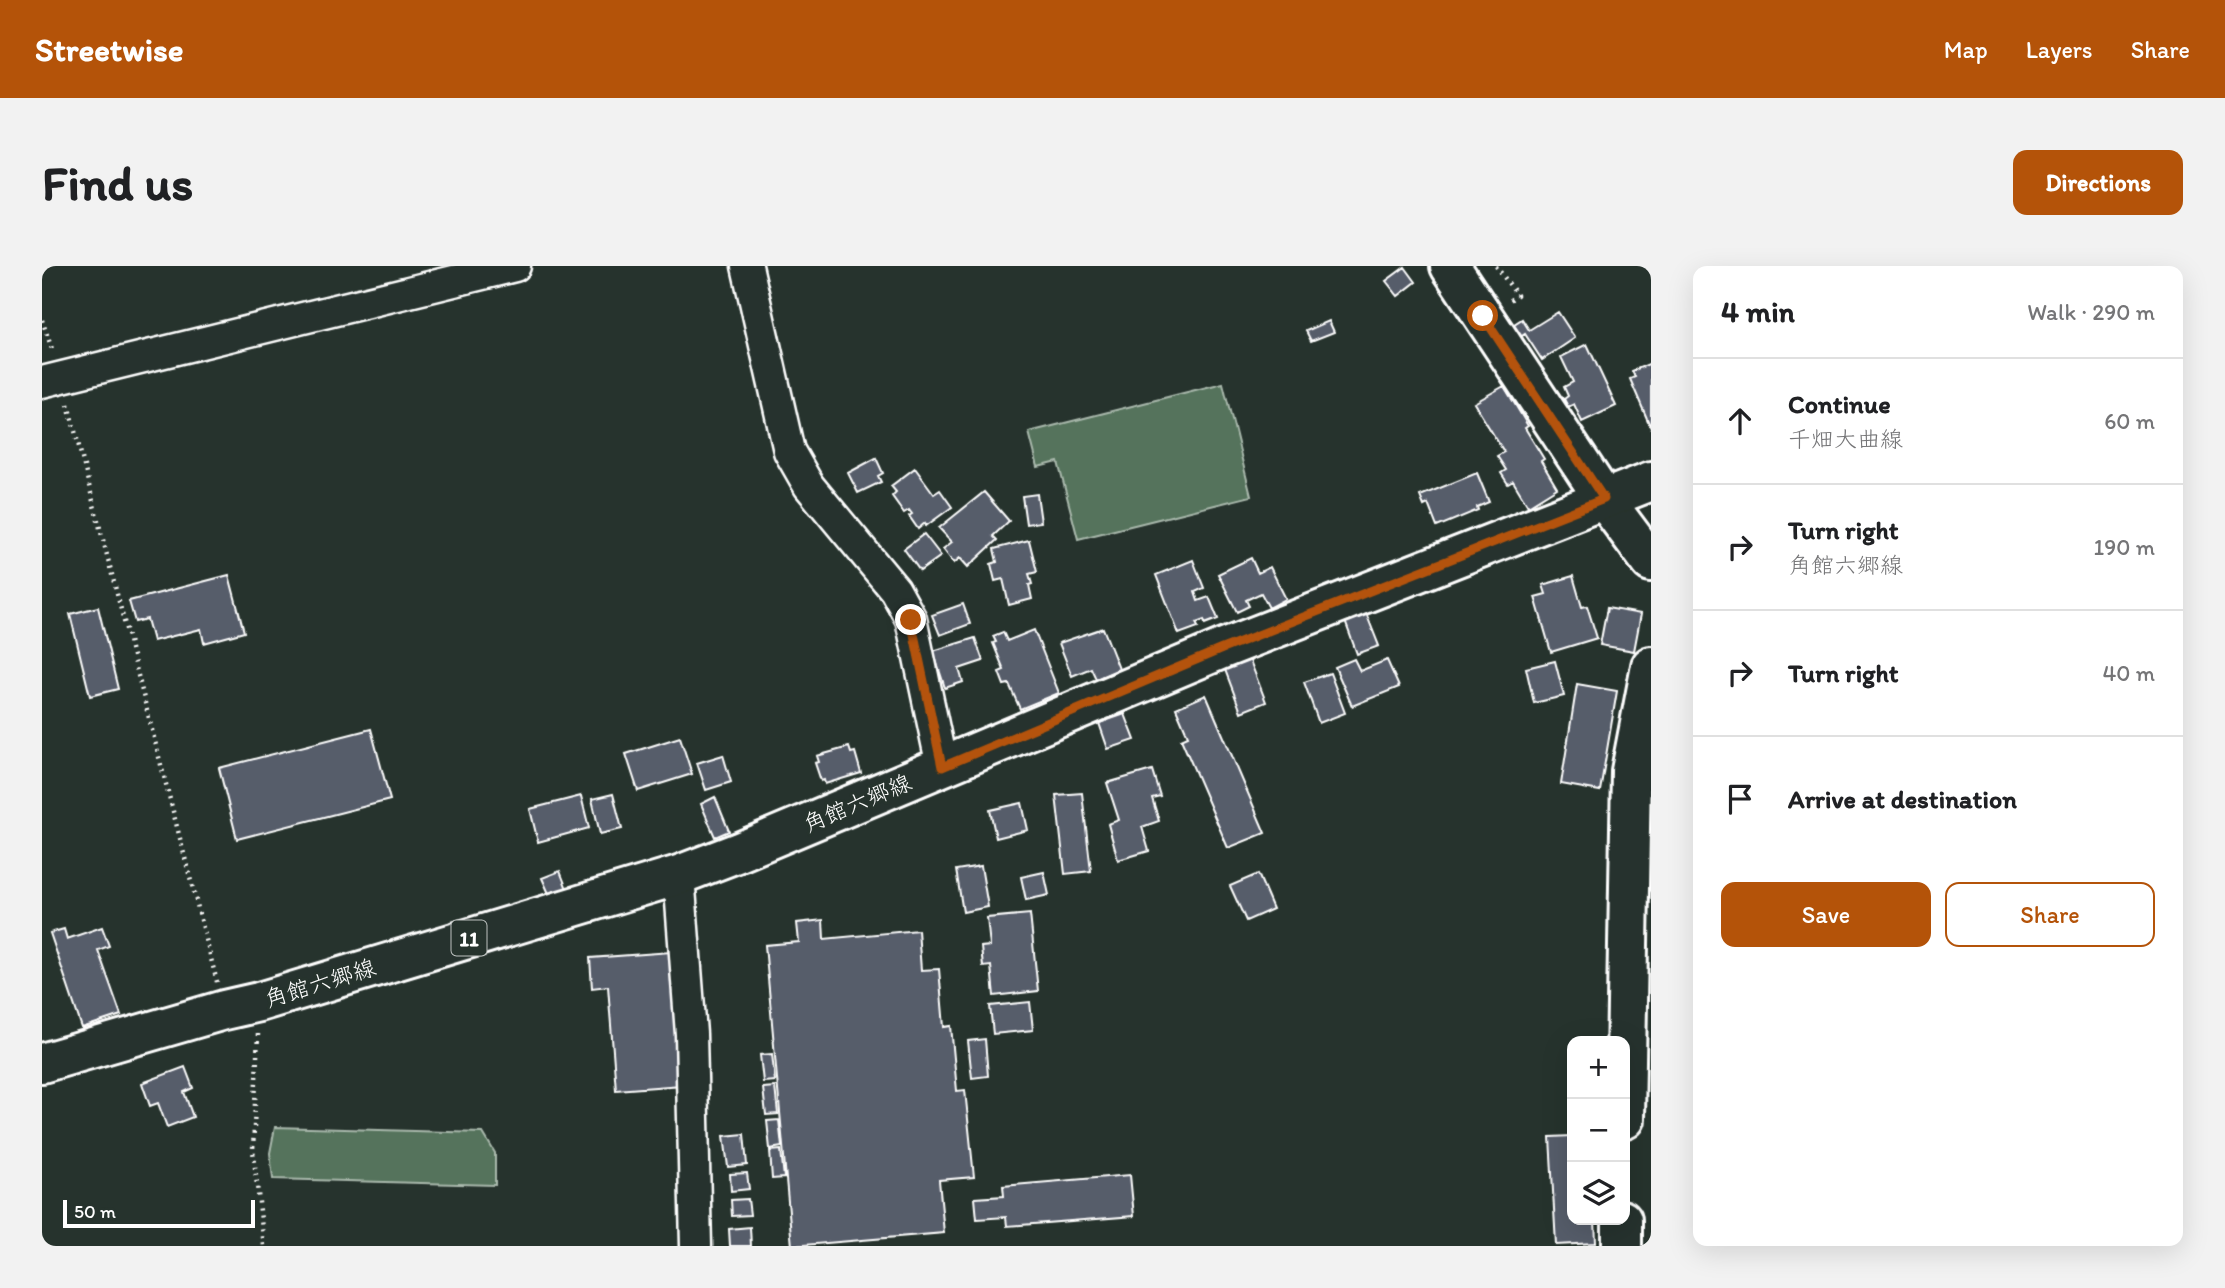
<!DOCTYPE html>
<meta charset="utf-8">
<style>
body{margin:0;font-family:Itim,"Klee One",sans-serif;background:#f2f2f2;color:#202124}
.controls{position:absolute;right:21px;bottom:21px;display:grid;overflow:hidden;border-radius:14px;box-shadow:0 7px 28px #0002}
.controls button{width:63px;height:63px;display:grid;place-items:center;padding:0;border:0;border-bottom:2px solid #e0e0e0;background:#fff;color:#202124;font:35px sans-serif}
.scale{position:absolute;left:21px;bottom:18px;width:192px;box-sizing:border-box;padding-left:7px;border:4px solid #fff;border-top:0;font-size:19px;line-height:24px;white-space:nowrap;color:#fff;-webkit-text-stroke:5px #26332d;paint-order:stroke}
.stop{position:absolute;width:21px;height:21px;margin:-16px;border:5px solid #b45309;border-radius:50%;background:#fff}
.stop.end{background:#b45309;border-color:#fff;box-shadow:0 2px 7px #0008}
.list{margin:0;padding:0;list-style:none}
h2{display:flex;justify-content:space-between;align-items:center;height:91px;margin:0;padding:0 28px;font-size:30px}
h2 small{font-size:23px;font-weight:400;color:#757577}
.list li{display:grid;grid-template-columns:46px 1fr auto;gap:21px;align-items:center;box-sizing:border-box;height:126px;padding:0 28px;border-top:2px solid #e0e0e0}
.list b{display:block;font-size:26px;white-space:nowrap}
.list p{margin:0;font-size:23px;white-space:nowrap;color:#757577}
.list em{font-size:23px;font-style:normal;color:#757577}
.actions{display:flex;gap:14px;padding:21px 28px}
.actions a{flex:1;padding:16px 0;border:2px solid #b45309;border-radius:14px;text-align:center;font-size:24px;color:#b45309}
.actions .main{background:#b45309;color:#fff}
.icon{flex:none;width:38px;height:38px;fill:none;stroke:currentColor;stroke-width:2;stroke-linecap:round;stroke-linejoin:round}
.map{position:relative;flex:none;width:1609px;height:980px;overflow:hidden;border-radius:14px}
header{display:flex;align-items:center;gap:42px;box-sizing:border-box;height:98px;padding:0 35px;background:#b45309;color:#fff}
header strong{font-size:33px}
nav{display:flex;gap:38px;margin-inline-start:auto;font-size:24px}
.intro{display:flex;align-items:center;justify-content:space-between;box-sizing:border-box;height:168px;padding:0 42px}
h1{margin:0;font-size:49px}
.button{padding:18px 32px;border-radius:14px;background:#b45309;color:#fff;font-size:24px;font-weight:700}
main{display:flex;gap:42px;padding:0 42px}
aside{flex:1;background:#fff;border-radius:14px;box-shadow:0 7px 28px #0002}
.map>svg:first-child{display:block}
.green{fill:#54735b;stroke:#aab9ad;stroke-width:2}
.building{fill:#575d6b;stroke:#fff;stroke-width:2}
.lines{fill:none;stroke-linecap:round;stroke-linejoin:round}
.minor-casing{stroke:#fff;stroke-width:35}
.tertiary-casing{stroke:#fff;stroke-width:44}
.secondary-casing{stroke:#fff;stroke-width:44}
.primary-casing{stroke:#fff;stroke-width:44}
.path{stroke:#fff;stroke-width:4.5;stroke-dasharray:2 5;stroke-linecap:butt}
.minor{stroke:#26332d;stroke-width:30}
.tertiary{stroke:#26332d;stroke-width:38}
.secondary{stroke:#26332d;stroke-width:38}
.primary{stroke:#26332d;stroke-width:38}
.route{stroke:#b45309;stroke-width:9}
.labels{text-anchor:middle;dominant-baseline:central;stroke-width:6;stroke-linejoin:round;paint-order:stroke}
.shield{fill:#26332d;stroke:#bec2c0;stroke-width:2}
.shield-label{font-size:21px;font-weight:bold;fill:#fff}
.street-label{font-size:23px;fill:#fff;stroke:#26332d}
</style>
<header>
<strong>Streetwise</strong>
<nav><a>Map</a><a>Layers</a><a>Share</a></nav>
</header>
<div class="intro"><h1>Find us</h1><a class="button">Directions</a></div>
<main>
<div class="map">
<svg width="1609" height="980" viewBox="0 0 1609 980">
<rect width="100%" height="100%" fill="#26332d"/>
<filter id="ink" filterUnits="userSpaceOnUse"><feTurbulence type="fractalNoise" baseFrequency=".0143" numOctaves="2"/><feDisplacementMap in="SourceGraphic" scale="14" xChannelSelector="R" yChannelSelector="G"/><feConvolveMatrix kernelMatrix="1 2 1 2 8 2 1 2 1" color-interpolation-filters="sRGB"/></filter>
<g filter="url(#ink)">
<path class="green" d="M 1181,117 L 1209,230 L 1036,273 L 1016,196 L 996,201 L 987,166 Z
M 233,861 L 441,867 L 453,887 L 453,919 L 231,913 L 228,887 Z"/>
<path class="building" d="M 1363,1 L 1374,16 L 1356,30 L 1344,15 Z
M 1516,46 L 1533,72 L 1500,94 L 1483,68 L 1477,72 L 1469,60 L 1480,53 L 1487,64 Z
M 1287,55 L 1292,66 L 1269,75 L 1264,65 Z
M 1545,78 L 1574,140 L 1540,156 L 1532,138 L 1526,141 L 1522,133 L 1526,130 L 1522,121 L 1531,116 L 1519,91 Z
M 1609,97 L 1609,162 L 1588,113 L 1593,111 L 1590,105 Z
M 1462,120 L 1486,160 L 1483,162 L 1502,193 L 1499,195 L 1515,222 L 1486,240 L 1471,215 L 1466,218 L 1459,207 L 1464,204 L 1455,190 L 1462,186 L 1432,137 Z
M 834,192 L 841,207 L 836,210 L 839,216 L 816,227 L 806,207 Z
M 873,202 L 892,228 L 898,224 L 910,241 L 884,260 L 883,257 L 876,263 L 867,250 L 870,248 L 867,244 L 862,247 L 850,230 L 854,226 L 849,220 Z
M 1435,207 L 1447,236 L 1435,241 L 1436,244 L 1395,261 L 1386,238 L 1382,240 L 1378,230 Z
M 942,226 L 967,255 L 951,270 L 955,274 L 926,301 L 918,292 L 912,297 L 901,283 L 910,276 L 897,262 Z
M 995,228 L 999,256 L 984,258 L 980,230 Z
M 882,268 L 899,290 L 878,305 L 862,283 Z
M 987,274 L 995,306 L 987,308 L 990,318 L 987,319 L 990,333 L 967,339 L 961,313 L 953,315 L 949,298 L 955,296 L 952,283 Z
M 1209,292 L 1216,307 L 1228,301 L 1244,333 L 1227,342 L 1219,327 L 1204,334 L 1207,340 L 1195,346 L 1176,308 Z
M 1151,294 L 1162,322 L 1153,326 L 1156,335 L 1167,331 L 1176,353 L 1163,358 L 1162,354 L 1154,357 L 1156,361 L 1137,368 L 1114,309 Z
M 187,309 L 202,366 L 162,377 L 159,363 L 111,375 L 105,353 L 93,356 L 87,335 Z
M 1531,310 L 1540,341 L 1545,340 L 1555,372 L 1509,386 L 1493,331 L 1504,328 L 1501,319 Z
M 921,338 L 928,358 L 898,369 L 890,349 Z
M 56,341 L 76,423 L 48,430 L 28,348 Z
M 1565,342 L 1599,348 L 1592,385 L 1558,379 Z
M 1324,347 L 1337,380 L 1315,388 L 1303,355 Z
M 1061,362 L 1077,403 L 1054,413 L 1049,402 L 1030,410 L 1017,377 Z
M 992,364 L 1017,427 L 978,443 L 967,418 L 962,419 L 957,406 L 962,404 L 951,377 L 954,376 L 951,370 L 961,366 L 965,375 Z
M 933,372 L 941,395 L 917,403 L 921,416 L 903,422 L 891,385 Z
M 1207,392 L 1224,436 L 1199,446 L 1182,401 Z
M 1312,393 L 1318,405 L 1345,394 L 1357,421 L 1310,440 L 1293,401 Z
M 1513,395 L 1522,430 L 1492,437 L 1484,402 Z
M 1288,407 L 1303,447 L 1277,457 L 1262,416 Z
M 1535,418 L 1575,425 L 1558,525 L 1519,518 Z
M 1164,429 L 1223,567 L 1186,582 L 1139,473 L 1146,470 L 1134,442 Z
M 1083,448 L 1093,474 L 1066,483 L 1057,457 Z
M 329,463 L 348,534 L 195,573 L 177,502 Z
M 638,471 L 650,508 L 596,525 L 584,488 Z
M 807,481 L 809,487 L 813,486 L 819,507 L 783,518 L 782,514 L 779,515 L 773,497 L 777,496 L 775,490 Z
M 681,489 L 689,516 L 664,524 L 655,497 Z
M 1110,504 L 1118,530 L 1110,532 L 1117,555 L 1100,561 L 1107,585 L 1076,594 L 1066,558 L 1077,554 L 1065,517 Z
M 1040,527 L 1049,605 L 1023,608 L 1014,529 Z
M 571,528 L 580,563 L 558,568 L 550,533 Z
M 539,530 L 547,562 L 496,576 L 488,543 Z
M 673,531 L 687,565 L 673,571 L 659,538 Z
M 980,537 L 986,564 L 954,572 L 948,544 Z
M 939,600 L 946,641 L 921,646 L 914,604 Z
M 518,605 L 525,623 L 508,630 L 500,612 Z
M 1002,606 L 1007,629 L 984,634 L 979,611 Z
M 1216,608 L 1231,643 L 1204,655 L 1188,620 Z
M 988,648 L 996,725 L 952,730 L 949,700 L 941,701 L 939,681 L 948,680 L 945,652 Z
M 781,654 L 782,673 L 876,664 L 879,704 L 897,703 L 902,761 L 909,760 L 915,825 L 923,824 L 932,911 L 897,914 L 902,967 L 750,980 L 723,679 L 757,676 L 755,657 Z
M 60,661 L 67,680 L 56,684 L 79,749 L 40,762 L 8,667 L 22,663 L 25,673 Z
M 629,686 L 640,819 L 574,824 L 566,720 L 550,722 L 548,692 Z
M 988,736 L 991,764 L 951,768 L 948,740 Z
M 943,773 L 946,810 L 930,812 L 926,775 Z
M 730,788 L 733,815 L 721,816 L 718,789 Z
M 143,801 L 151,822 L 142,826 L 151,851 L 125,861 L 116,837 L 108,840 L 100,817 Z
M 733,821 L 736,848 L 724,849 L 721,822 Z
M 737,854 L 740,881 L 728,883 L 725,855 Z
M 702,868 L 705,899 L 686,901 L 682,870 Z
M 1530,870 L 1530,954 L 1553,954 L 1554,977 L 1514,979 L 1508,871 Z
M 739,884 L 742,912 L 730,913 L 728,885 Z
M 705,907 L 707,923 L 689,925 L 688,908 Z
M 1088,909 L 1092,950 L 965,960 L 964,951 L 935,953 L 933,932 L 962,930 L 961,920 Z
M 706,933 L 708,949 L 690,950 L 689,934 Z
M 708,961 L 709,980 L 688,980 L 687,963 Z"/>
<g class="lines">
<g class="minor-casing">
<path id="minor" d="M 705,0 L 747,185 L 767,220 L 853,324 L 869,353 L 900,501
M 0,116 L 473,0
M 637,609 L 649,768 L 654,980"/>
</g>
<g class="tertiary-casing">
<path id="tertiary" d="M 1583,853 L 1589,505 L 1609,400
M 1580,980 L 1580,954"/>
</g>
<g class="secondary-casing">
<path id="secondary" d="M 1408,0 L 1562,233 L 1609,296"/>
</g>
<g class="primary-casing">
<path id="primary" d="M 0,797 L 182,744 L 217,736 L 637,609 L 697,586 L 1180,383 L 1609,215"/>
</g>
<path class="path" d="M 1454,0 L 1475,29 L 1468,34
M 0,54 L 11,86
M 26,138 L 175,716
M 216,768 L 211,884 L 222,980"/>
<use href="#minor" class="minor"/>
<use href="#tertiary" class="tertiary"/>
<use href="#secondary" class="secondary"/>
<use href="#primary" class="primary"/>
</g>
</g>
<g class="lines" filter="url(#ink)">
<path class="route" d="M 869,354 L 900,501 L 1180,383 L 1562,233 L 1441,50"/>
</g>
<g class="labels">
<rect class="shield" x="409.5" y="654.5" width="35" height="35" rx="5"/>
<g class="shield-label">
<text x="427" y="672">11</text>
</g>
<g class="street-label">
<text transform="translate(815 537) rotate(-23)">角館六郷線</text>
<text transform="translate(278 717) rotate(-17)">角館六郷線</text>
</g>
</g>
</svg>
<div class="controls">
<button>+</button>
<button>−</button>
<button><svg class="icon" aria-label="layers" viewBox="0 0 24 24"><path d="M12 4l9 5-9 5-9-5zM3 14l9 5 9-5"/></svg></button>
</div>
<div class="scale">50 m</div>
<div class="stop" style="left:1441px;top:50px"></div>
<div class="stop end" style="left:869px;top:354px"></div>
</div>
<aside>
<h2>4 min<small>Walk · 290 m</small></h2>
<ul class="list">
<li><svg class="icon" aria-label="ahead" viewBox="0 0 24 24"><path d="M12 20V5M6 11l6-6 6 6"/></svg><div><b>Continue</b><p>千畑大曲線</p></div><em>60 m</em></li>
<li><svg class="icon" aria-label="right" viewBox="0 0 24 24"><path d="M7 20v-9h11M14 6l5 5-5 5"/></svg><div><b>Turn right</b><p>角館六郷線</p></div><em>190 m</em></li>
<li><svg class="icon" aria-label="right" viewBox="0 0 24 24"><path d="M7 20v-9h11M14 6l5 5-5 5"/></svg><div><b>Turn right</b></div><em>40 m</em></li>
<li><svg class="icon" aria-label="arrive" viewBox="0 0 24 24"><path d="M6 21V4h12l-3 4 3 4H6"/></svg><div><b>Arrive at destination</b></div></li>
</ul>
<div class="actions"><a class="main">Save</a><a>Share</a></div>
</aside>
</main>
